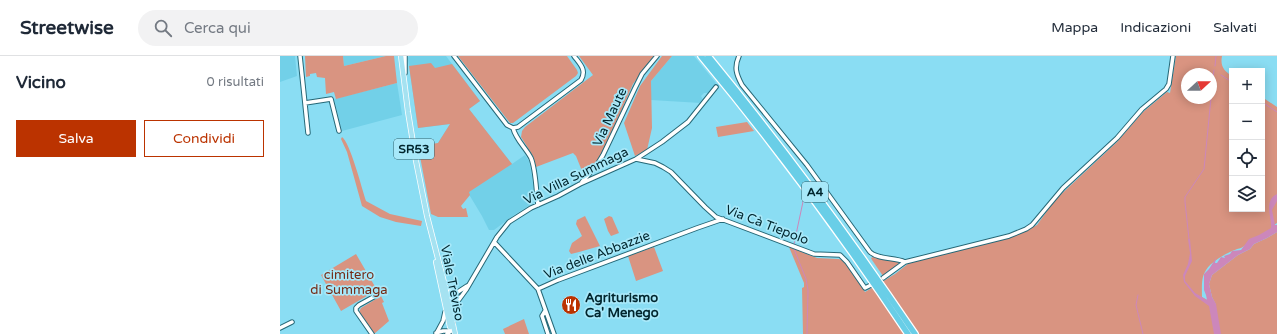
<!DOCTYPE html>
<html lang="it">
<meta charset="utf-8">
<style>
body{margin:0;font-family:"Varela Round",sans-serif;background:#f2f2f3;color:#1f2937}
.controls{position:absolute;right:12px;top:12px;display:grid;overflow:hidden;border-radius:0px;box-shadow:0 2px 10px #0003}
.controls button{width:36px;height:36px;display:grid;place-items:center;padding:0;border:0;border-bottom:1px solid #e0e1e3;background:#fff;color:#1f2937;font:20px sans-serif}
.compass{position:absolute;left:901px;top:12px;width:36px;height:36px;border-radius:50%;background:#fff;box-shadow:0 2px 10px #0003;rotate:69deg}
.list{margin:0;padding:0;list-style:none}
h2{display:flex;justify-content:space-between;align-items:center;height:52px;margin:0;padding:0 16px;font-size:17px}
h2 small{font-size:13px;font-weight:400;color:#747a83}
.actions{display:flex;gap:8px;padding:12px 16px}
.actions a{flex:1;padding:9px 0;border:1px solid #b30;border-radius:0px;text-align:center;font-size:14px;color:#b30}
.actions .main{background:#b30;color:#fff}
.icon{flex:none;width:22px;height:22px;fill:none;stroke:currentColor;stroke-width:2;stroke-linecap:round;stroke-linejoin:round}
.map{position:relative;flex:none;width:997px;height:278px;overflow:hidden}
header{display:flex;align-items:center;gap:24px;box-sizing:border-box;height:56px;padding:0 20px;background:#fff;border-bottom:1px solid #e0e1e3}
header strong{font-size:19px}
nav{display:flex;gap:22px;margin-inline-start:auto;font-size:14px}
.search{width:280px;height:36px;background:#f2f2f3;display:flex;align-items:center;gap:10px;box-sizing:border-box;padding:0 14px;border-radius:22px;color:#747a83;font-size:15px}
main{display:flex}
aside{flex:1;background:#fff}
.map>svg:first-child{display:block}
.built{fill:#72d0e8}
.green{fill:#d99481;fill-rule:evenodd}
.water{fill:#cc87bb}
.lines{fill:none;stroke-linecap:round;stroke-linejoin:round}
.stream{stroke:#cc87bb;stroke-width:1}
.minor-casing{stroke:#266877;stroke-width:5.5}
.major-casing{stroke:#fff;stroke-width:6}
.highway-casing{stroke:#fff;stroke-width:8}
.minor{stroke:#fff;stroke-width:3.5}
.major{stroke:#a5e2f1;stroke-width:4.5}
.highway{stroke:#69cee7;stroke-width:5.5}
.labels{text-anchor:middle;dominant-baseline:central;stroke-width:3.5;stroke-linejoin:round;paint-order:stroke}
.shield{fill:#a7e8f9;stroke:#32606a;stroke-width:1}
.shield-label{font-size:12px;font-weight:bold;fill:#00252d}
.street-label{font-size:13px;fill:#00252d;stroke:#a7e8f9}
.park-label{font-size:13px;fill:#752a15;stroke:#a7e8f9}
.poi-label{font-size:13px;font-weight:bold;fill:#00252d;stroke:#a7e8f9;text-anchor:start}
</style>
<header>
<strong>Streetwise</strong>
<div class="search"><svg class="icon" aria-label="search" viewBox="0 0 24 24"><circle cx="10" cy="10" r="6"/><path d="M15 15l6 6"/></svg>Cerca qui</div>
<nav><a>Mappa</a><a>Indicazioni</a><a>Salvati</a></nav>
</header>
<main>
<aside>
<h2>Vicino<small>0 risultati</small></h2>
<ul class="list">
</ul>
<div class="actions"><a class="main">Salva</a><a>Condividi</a></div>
</aside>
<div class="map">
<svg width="997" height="278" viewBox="0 0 997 278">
<rect width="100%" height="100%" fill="#8addf3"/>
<path class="built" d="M 0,0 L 15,0 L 17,20 L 0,26 Z
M 63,0 L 106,0 L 64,10 Z
M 129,0 L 166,0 L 200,45 L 189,53 L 232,108 L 245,99 L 249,105 L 252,119 L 254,139 L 252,145 L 250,149 L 234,159 L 214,174 L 209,174 L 202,160 L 158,87 L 170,68 L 138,72 L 128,2 Z
M 392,0 L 414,0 L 436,27 L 429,37 L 424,37 L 421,40 L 423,44 L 421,47 L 371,44 L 371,25 Z
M 117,27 L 122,59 L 62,75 L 54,43 Z"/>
<path class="green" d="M 25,0 L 63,0 L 64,10 L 106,0 L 114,0 L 117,27 L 56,43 L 54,36 L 46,38 L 45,22 L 37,21 L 36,17 L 30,18 L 30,20 L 26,21 Z
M 178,0 L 287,0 L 297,14 L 298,17 L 296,20 L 233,67 L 230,67 Z
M 299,0 L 374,0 L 353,28 L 325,92 L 315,108 L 304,120 L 296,100 L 293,97 L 256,111 L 253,100 L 241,81 L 242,75 L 245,71 L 313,19 Z
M 382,0 L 392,0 L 371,25 L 372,72 L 367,94 L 355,100 L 344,67 L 360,30 Z
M 896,0 L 942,0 C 940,10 944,15 952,20 L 952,153 L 982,153 L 982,41 L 997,51 L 997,167 L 994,169 L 995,172 L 961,192 C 951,194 929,206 925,216 C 921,222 922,234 922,241 L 936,249 L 932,241 L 929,228 L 932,219 L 958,199 L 970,193 L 974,188 L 987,182 L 997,176 L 997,278 L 523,278 L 522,232 L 524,231 L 524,227 L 509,191 L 537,202 L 558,203 L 564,204 L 585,236 L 615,218 L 629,207 L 729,181 L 743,176 L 757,169 L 775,144 L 837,86 L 863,56 L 887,36 L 890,37 ZM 907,18 L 931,18 L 931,42 L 907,42 Z
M 151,7 L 155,12 L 172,8 L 200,45 L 189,53 L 232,108 L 189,136 L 190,139 L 181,150 L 183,153 L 186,152 L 188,161 L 158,161 L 151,158 L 138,90 L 158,87 L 170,68 L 138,72 L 129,10 Z
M 467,66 L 474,75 L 438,81 L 436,71 Z
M 62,81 C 70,86 82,133 86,145 L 110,158 L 142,165 L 141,170 L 116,166 L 100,161 L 82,150 L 67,96 L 61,83 Z
M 305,160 L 320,190 L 299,196 L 291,198 L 289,195 L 292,187 L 302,180 L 296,168 L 297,164 Z
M 329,160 L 332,161 L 339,177 L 331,180 L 328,175 L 324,163 Z
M 374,191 L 383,215 L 356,225 L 348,200 Z
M 76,198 L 97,234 L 61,255 L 41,219 Z
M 593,201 L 617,205 L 620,209 L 605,220 L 603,220 L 592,204 L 591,202 Z
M 101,240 L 104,246 L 102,247 L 109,265 L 94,278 L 79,256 L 81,252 Z
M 244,263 L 249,278 L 225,278 L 223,273 Z"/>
<path class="water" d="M 997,138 L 997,145 L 992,154 L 995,169 L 997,169 L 997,176 L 987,182 L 974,188 L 970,193 L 958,199 L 932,219 L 929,228 L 932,241 L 936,248 L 941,278 L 934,278 L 929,250 L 915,240 L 904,226 L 903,219 L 908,208 L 910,197 L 908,183 L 910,183 L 912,205 L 905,220 L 905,225 L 915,237 L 927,244 L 926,239 L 924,234 L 924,218 L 929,213 L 936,202 L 935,207 L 937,207 L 941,201 L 945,202 L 944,200 L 950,198 L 952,195 L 961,194 L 969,183 L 979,179 L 991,172 C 992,161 983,145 997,138 Z"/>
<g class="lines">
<path class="stream" d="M 935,10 L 936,0
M 941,19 L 952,26
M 931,39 L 934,14
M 982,46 L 997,56
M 909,183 L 905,146 L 905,141 L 924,113 L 931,42
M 514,188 L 524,141
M 514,193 L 526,223 L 528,234 L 527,278
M 858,239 L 856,249 L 863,278"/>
<g class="minor-casing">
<path id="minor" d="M 20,0 L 28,77
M 125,0 L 125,17
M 174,0 L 227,69 L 233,72 C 236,84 246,92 251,102 C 256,114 256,135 258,149
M 459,0 C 454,11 456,18 462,29 L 527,109 L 590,196 C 599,204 614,201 625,206
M 25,47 L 51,43 L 59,75
M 233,72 L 238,71 L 301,24 C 307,14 300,8 294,0
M 356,103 L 375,107 L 383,111 L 391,116 L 425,151 L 436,161 L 534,198 L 560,199 L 567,206 L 585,232 L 591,229
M 302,126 L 317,109 L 323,99 L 355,32 L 362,18 L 377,0
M 214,186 L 258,233 L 278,224 L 417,172 L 443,163
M 603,222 L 625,206 L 729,180 L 746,173 L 752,169 L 783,132 L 837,82 L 862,53 L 886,33 L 889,28 L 893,0
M 165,229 L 168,233 L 177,237
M 258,233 L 274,278
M 167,243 L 187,230
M 167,243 L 177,243 L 180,241
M 265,255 L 262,260 L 268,278
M 173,262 L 174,254 L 178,245 L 186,234 L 217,181 L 229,166 L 251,152 L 278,140 L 300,128 L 356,103 L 382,86 L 408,66 L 436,31
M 0,272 L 12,266
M 156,277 L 163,275 L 171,275
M 92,278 L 76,255 L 76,252 L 79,249 L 97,239
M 156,278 L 163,265 L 165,256
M 167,278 L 171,275 L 173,268"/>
</g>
<g class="major-casing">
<path id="major" d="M 121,0 L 128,56 L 136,105 L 147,160 L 164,226 L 175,278
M 156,206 L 170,271"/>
</g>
<g class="highway-casing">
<path id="highway" d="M 421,0 C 495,89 564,182 628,278
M 428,0 C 502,90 570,182 635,278"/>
</g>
<use href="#minor" class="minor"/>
<use href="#major" class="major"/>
<use href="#highway" class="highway"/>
</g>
<defs>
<g id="restaurant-disc" transform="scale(1)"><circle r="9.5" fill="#b30" stroke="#a7e8f9"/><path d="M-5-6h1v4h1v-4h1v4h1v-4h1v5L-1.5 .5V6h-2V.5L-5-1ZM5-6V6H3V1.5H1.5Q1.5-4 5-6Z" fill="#fff"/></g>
</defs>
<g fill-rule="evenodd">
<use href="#restaurant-disc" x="291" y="249"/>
</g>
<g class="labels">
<g class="shield">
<rect x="114" y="83" width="40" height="20" rx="3"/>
<rect x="522" y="126" width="26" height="20" rx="3"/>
</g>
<g class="shield-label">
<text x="134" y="93">SR53</text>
<text x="535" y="136">A4</text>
</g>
<g class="street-label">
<text transform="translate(330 61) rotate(-65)">Via Maute</text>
<text transform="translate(296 120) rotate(-26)">Via Villa Summaga</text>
<text transform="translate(487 169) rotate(21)">Via Cà Tiepolo</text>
<text transform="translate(317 199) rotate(-21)">Via delle Abbazzie</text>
<text transform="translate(172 227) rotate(79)">Viale Treviso</text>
</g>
<g class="park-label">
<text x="69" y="219">cimitero<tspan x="69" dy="15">di Summaga</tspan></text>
</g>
<g class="poi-label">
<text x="305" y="242">Agriturismo<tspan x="305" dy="15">Ca' Menego</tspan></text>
</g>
</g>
</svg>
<div class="controls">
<button>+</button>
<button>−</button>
<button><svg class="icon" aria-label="locate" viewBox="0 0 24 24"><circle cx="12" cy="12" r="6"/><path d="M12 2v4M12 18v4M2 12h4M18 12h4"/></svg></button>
<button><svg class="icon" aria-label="layers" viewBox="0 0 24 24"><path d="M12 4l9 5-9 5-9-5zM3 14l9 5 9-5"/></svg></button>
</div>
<svg class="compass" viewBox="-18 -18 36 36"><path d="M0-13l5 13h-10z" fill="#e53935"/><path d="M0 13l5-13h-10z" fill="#747a83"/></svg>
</div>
</main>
